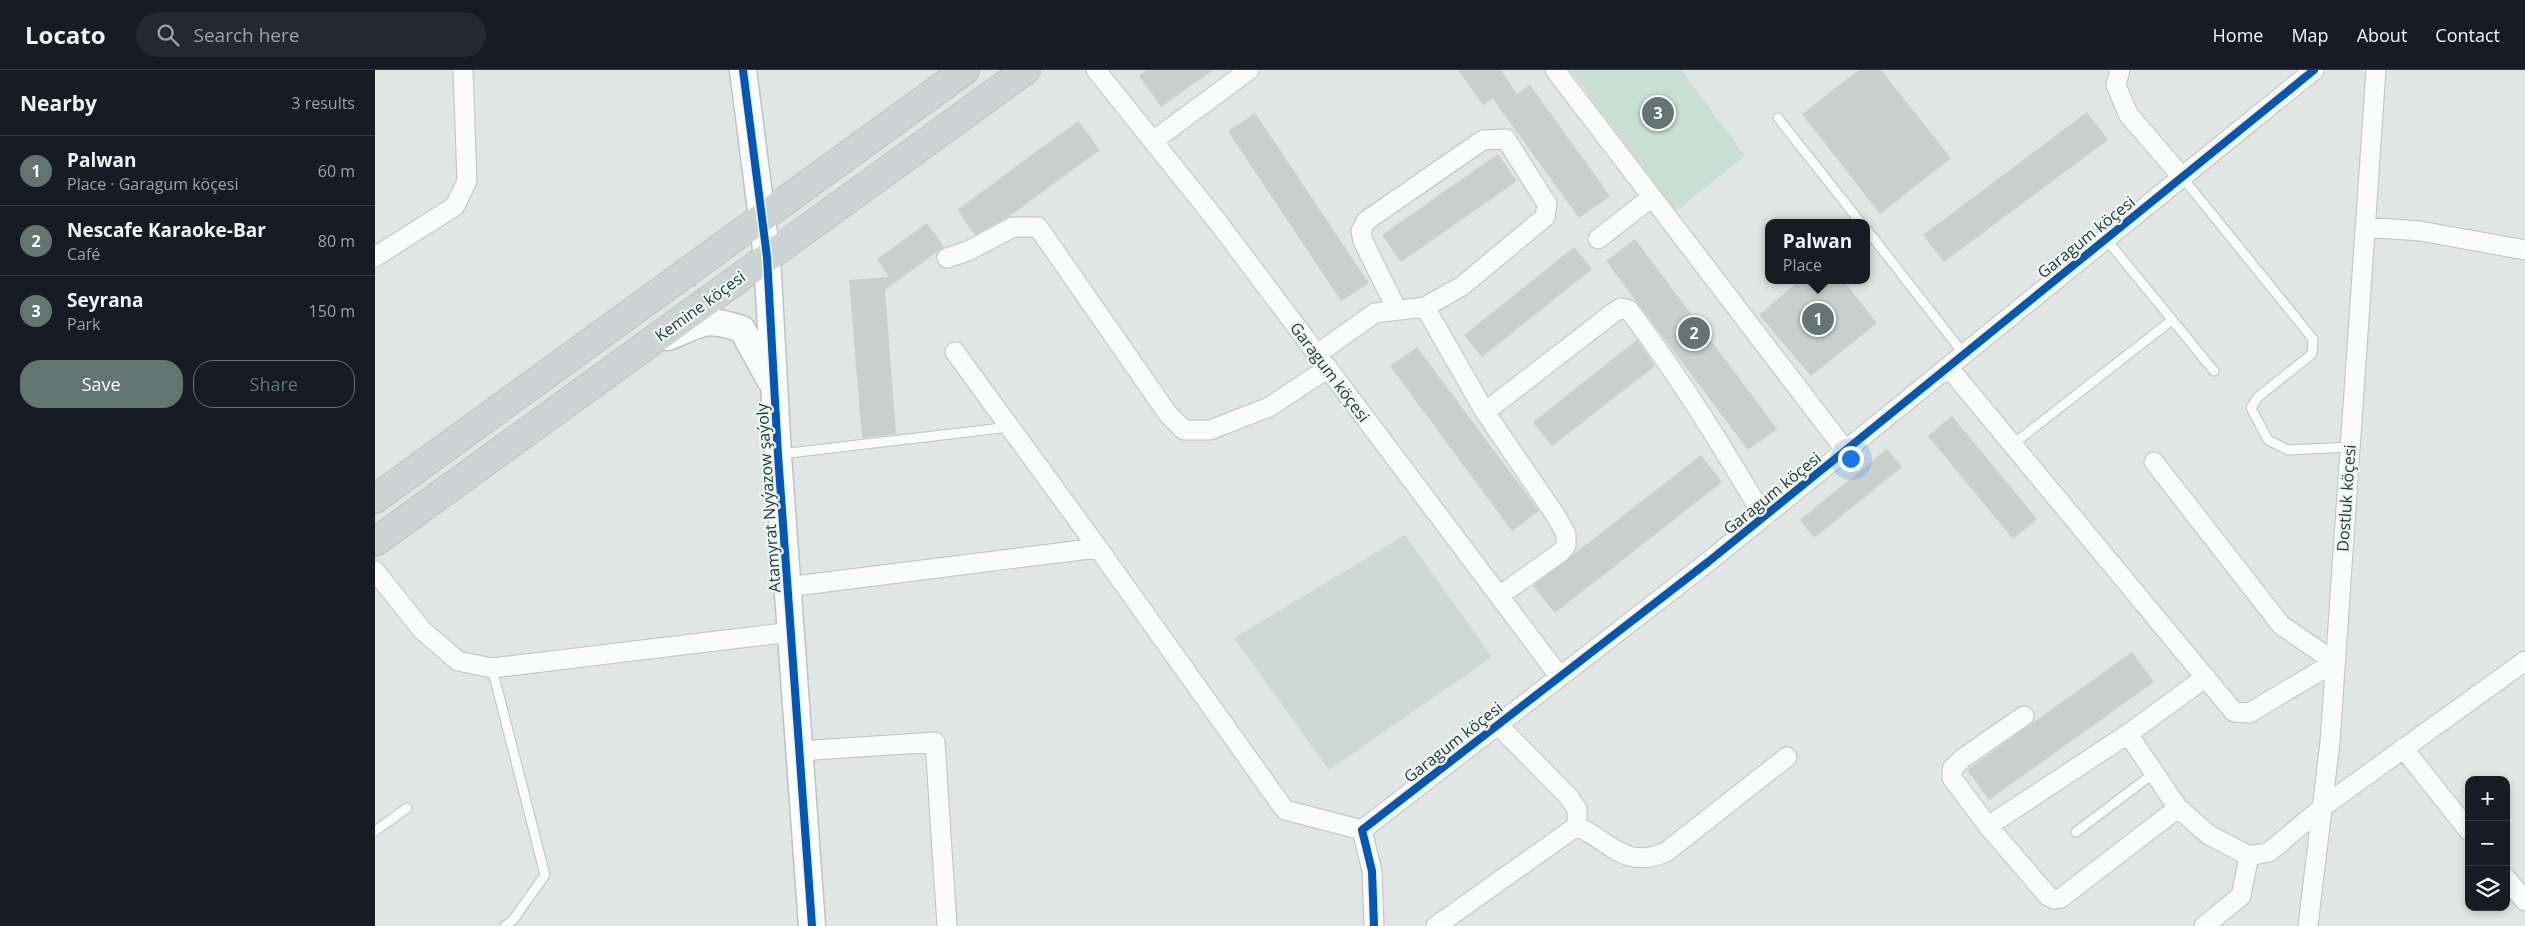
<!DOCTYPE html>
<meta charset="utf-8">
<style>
body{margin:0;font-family:"Open Sans",sans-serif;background:#242831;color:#f1f3f6}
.controls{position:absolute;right:15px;bottom:15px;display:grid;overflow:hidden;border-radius:10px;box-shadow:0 2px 8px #0003}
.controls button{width:45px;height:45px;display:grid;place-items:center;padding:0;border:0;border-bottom:1px solid #363941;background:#171b24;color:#f1f3f6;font:25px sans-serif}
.you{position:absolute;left:1475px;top:388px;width:18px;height:18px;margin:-12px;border:4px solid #fff;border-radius:50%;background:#1a73e8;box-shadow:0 0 0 8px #1a73e833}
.badge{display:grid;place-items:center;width:32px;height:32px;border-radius:50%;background:#637572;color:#fff;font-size:16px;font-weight:700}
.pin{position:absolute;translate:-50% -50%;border:2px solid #fff;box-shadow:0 1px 5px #0006}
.popup{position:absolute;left:1390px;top:149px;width:105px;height:65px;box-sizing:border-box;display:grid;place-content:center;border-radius:10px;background:#171b24;filter:drop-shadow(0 1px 4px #0005);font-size:16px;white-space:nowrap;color:#9ea1a6}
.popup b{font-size:19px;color:#f1f3f6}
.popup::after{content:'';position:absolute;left:50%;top:100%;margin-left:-10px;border:10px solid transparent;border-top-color:#171b24}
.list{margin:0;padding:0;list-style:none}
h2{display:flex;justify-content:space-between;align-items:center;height:65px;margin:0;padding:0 20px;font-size:21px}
h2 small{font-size:16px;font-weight:400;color:#9ea1a6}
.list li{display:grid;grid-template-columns:32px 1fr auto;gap:15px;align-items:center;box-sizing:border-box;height:70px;padding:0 20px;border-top:1px solid #363941}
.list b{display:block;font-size:19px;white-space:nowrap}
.list p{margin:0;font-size:16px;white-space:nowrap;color:#9ea1a6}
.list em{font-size:16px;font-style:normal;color:#9ea1a6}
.actions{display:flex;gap:10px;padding:15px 20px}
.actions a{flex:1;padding:11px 0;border:1px solid #637572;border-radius:20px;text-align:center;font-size:18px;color:#637572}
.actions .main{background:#637572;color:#fff}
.icon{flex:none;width:28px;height:28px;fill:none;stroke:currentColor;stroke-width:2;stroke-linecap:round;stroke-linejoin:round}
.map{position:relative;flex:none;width:2150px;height:856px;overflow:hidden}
header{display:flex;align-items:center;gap:30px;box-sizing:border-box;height:70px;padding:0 25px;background:#171b24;border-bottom:1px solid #363941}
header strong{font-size:24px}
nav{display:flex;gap:28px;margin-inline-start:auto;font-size:18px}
.search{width:350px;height:45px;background:#242831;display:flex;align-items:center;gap:12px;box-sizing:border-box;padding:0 18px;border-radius:28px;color:#9ea1a6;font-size:19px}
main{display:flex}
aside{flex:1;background:#171b24}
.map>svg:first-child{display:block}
.built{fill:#cdd8d5}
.green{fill:#c8e0d3}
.building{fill:#c9cfcd}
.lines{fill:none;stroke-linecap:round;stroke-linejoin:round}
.lane-casing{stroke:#bdc3c1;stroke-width:11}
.street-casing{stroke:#bdc3c1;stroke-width:21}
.secondary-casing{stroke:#bcc4c2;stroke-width:29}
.primary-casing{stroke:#bac3c2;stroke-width:30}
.lane{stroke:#fafbfb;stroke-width:9}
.street{stroke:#fafbfb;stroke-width:19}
.secondary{stroke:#fafbfb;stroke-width:26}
.primary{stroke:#ccd4d3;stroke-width:28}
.path-bridge{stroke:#bec7c6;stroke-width:3;stroke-dasharray:2.5 4;stroke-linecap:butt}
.cycleway-casing{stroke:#edf6f3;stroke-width:11}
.cycleway{stroke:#0057b8;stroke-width:8}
.labels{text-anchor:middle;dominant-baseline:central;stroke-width:4.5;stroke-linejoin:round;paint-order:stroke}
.street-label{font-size:16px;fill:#1f3835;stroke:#edf6f3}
</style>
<header>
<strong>Locato</strong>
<div class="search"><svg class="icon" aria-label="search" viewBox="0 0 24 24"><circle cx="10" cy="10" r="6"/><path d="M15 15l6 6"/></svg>Search here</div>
<nav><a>Home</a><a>Map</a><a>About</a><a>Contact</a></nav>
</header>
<main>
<aside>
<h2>Nearby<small>3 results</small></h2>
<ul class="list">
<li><span class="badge">1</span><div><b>Palwan</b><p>Place · Garagum köçesi</p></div><em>60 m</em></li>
<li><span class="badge">2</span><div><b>Nescafe Karaoke-Bar</b><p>Café</p></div><em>80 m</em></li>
<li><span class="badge">3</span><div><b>Seyrana</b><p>Park</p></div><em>150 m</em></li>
</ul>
<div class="actions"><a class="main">Save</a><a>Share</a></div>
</aside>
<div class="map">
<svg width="2150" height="856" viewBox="0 0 2150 856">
<rect width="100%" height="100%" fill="#e0e6e4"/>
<path class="built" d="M 1030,465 L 1117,587 L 954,700 L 859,568 Z"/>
<path class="green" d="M 1195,0 L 1306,0 L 1370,86 L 1301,141 Z"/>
<path class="building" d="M 772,0 L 838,0 L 786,37 L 764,6 Z
M 1083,0 L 1126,0 L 1142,24 L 1155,15 L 1235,126 L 1204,148 L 1118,29 L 1108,35 Z
M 1484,0 L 1506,0 L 1576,88 L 1505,144 L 1427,44 Z
M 1712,42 L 1733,70 L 1569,192 L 1548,165 Z
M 880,43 L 994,213 L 966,231 L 853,61 Z
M 703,51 L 725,80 L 633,147 L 600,165 L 582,140 Z
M 1123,84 L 1142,111 L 1026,192 L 1007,165 Z
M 552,153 L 569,177 L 510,220 L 521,364 L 487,368 L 474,210 L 514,207 L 502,189 Z
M 1260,169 L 1402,359 L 1373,380 L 1231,191 Z
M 1199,177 L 1217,199 L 1107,287 L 1089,265 Z
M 1425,210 L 1468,210 L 1502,253 L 1436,306 L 1384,245 Z
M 1262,270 L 1280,296 L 1177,376 L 1158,352 Z
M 1042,277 L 1164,441 L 1137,461 L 1015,296 Z
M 1577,346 L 1662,449 L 1638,469 L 1553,366 Z
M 1512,379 L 1527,397 L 1439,468 L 1425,450 Z
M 1326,385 L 1347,412 L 1180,543 L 1158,516 Z
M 1757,582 L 1779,612 L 1614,730 L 1592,700 Z"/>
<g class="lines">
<g class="lane-casing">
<path id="lane" d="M 1403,48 L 1486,153
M 1807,107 L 1938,269 L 1937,284 L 1883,327 L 1876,338 L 1893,370 L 1913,380 L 1975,377
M 1492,160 L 1588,283
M 1731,169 L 1839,301
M 1637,375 L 1797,250
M 406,384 L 635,357
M 117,598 L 170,805 L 138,850 L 130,856
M 0,761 L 32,738
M 1701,762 L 1779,703"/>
</g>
<g class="street-casing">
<path id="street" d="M 721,0 L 842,151 L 1185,607
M 1180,0 L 1471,381
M 1745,0 L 1741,15 L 1753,44 L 1807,107
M 778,71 L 874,0
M 1990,157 L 2045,161 L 2150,180
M 1223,169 L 1277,127
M 0,187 L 80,136 L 92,111 L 88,0
M 572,188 L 593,181 L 638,157 L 663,157 L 793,344 L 809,360 L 835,360 L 894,337 L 953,298
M 1050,237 L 1110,342 L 1181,446 L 1191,464 L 1191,476 L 1186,482 L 1124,526
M 580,282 L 723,478
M 942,284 L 1000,243 L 1050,237 L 1087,216 L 1170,147 L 1172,134 L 1131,69 L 1108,70 L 991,151 L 986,161 L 988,171 L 1022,240
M 1574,298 L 1859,642 L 1874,643 L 1960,592 L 1906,555 L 1779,392
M 1110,342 L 1238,243 L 1246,238 L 1254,240 C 1304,306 1347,376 1389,447
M 0,501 L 47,560 L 83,591 L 117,598 L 416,562
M 412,517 L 723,478 L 910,740 L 987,760
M 1649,646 L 1588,688 L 1577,699 L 1577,708 L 1613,756 L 1673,826 L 1679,829 L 1686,828 L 1803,738 L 1834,765 L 1874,786
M 1753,664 L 1803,738
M 2028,678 L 2094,761
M 424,681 L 560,672 L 572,856
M 1202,756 C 1236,772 1250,800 1291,782 L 1412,687
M 1613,756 L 1753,664 L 1831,607
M 2131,808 L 2150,831
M 999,856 L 997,801 L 987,760 L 1333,492 L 1939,0
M 1061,856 L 1202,756 L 1202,739 L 1193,726 L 1123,655
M 1829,856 L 1866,826 L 1874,786 L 1894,782 L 1949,736 L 2150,591
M 1933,856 L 1955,672 L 2001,0"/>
</g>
<g class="secondary-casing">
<path id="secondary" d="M 368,0 L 392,187 L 403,385 L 437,856
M 293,267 C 329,253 328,246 367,259 L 395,310"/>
</g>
<g class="primary-casing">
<path id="primary" d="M 0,429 L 590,0
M 0,472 L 651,0"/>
</g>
<use href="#lane" class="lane"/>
<use href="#street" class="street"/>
<use href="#secondary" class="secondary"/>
<use href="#primary" class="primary"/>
<path class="path-bridge" d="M 319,214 L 336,240"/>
<g class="cycleway-casing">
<path id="cycleway" d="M 368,0 L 392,187 L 403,385 L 437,856
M 999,856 L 997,801 L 987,760 L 1333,492 L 1939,0"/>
</g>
<use href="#cycleway" class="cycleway"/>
</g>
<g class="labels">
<g class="street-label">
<text transform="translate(1711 167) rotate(-39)">Garagum köçesi</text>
<text transform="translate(325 236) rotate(-36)">Kemine köçesi</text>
<text transform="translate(955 302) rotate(53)">Garagum köçesi</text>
<text transform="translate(1397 423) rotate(-39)">Garagum köçesi</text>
<text transform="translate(393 428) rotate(-94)">Atamyrat Nyýazow şaýoly</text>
<text transform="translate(1971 428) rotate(-86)">Dostluk köçesi</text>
<text transform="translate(1078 672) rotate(-38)">Garagum köçesi</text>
</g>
</g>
</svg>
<div class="controls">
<button>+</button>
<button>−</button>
<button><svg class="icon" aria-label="layers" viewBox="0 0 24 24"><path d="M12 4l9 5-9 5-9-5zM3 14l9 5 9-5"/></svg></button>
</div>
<div class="you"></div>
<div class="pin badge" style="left:1443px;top:249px">1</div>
<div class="popup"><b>Palwan</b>Place</div>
<div class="pin badge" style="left:1319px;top:263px">2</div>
<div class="pin badge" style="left:1283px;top:43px">3</div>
</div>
</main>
